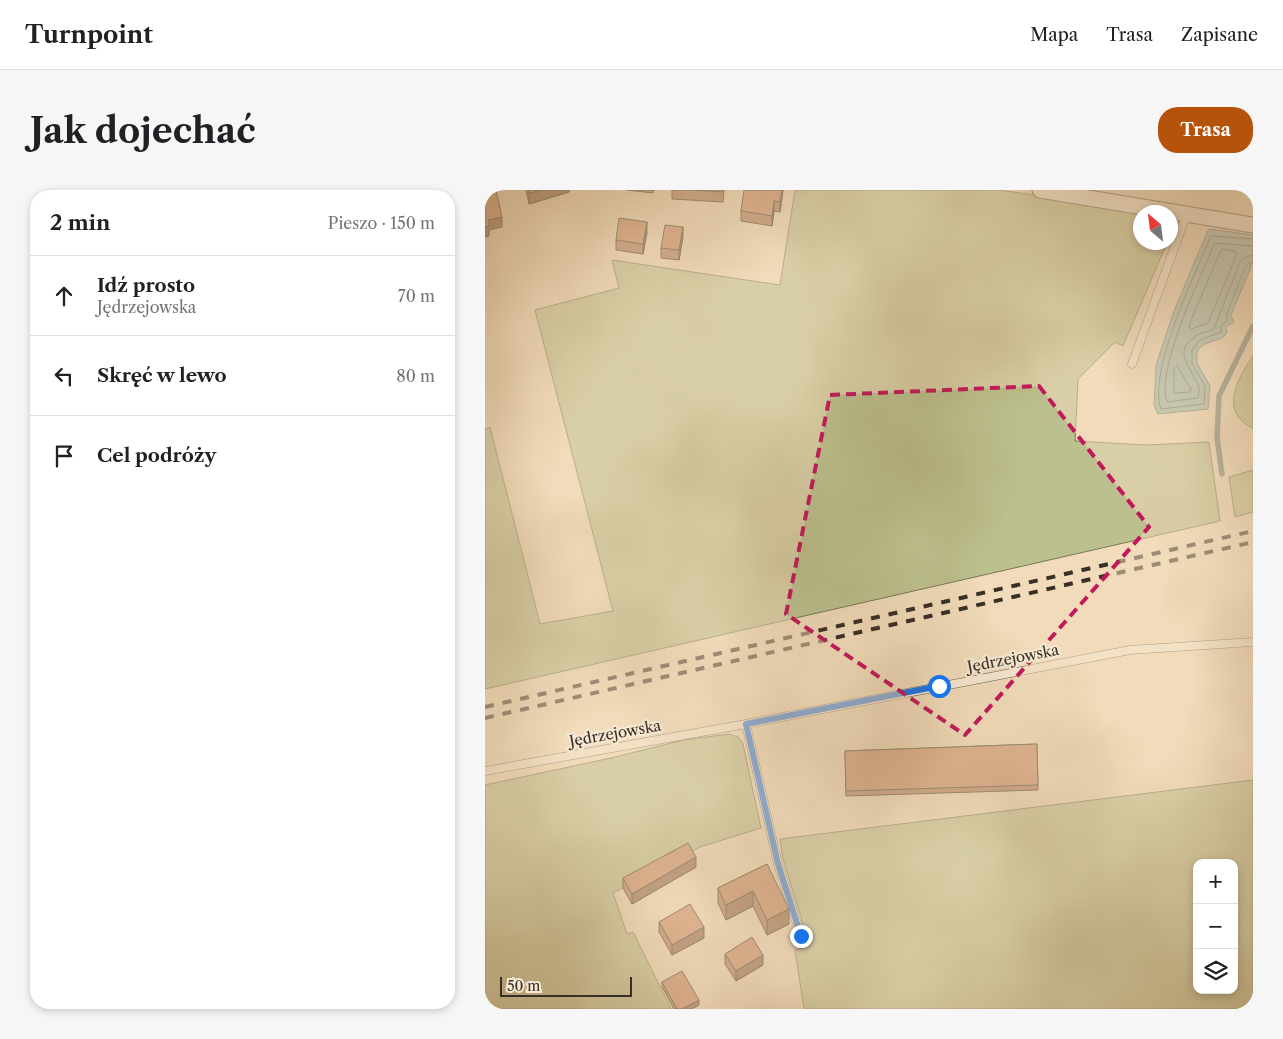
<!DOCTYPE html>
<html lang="pl">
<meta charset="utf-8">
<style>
body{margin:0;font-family:"Libre Caslon Text",serif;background:#f6f6f6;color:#202124}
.controls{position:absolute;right:15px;bottom:15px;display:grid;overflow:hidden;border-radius:10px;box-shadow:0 2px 8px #0003}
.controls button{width:45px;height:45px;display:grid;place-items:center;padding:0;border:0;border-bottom:1px solid #e0e0e0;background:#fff;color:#202124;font:25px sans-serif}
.compass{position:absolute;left:648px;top:15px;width:45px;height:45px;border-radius:50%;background:#fff;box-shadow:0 2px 8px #0003;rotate:332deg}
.scale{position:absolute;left:15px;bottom:12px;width:132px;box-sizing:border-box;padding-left:5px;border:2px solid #382f26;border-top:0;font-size:14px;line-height:18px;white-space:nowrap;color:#382f26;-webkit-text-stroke:4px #f6e8d2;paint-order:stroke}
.stop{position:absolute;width:15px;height:15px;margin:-11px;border:4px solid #1a73e8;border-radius:50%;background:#fff}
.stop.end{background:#1a73e8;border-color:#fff;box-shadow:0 1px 5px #0008}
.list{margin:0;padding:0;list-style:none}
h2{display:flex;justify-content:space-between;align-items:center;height:65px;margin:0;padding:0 20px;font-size:21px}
h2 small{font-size:16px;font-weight:400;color:#757577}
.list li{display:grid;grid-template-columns:32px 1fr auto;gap:15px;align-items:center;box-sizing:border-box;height:80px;padding:0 20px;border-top:1px solid #e0e0e0}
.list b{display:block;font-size:19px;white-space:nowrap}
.list p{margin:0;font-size:16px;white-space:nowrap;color:#757577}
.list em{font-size:16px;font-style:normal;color:#757577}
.icon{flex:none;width:28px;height:28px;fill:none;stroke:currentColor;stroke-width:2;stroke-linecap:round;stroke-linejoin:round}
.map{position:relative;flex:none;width:768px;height:819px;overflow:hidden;border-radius:20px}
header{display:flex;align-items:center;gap:30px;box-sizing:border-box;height:70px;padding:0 25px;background:#fff;border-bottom:1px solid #e0e0e0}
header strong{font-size:24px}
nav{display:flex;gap:28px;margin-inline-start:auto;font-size:18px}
.intro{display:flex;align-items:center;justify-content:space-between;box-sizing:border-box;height:120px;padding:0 30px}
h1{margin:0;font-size:35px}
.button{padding:12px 22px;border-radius:20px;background:#b45309;color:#fff;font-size:18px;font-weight:700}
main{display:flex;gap:30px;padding:0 30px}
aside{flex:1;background:#fff;border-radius:20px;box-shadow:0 2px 8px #0003}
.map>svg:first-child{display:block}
.green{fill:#bcc08e;stroke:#7a785a;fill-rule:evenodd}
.water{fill:#9bbbb2;stroke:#73837a}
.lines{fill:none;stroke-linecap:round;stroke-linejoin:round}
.shore{stroke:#6a756c;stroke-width:1}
.stream{stroke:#73837a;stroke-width:5.5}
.service-casing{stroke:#665a4b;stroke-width:9}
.minor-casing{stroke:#665a4b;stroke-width:17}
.service{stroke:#f6e8d2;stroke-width:8}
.minor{stroke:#f6e8d2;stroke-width:15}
.rail{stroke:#382f26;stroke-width:4;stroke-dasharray:9 9;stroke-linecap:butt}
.wall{fill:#ad7353;stroke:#382f26}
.shaded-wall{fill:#8d5e43;stroke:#382f26}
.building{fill:#c98660;stroke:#382f26}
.route{stroke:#1a73e8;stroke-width:6}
.marked{fill:none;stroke:#c2185b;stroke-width:4;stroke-dasharray:10 6;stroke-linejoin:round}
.labels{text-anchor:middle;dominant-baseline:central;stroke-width:4.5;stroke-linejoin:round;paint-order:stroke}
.street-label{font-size:15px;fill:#382f26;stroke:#f6e8d2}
</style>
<header>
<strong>Turnpoint</strong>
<nav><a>Mapa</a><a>Trasa</a><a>Zapisane</a></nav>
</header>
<div class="intro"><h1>Jak dojechać</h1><a class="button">Trasa</a></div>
<main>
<aside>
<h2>2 min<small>Pieszo · 150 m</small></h2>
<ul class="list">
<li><svg class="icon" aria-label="ahead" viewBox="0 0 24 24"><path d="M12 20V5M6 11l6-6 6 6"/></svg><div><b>Idź prosto</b><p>Jędrzejowska</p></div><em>70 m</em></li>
<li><svg class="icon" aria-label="left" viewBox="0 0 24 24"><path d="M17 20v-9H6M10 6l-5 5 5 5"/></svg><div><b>Skręć w lewo</b></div><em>80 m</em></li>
<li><svg class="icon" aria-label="arrive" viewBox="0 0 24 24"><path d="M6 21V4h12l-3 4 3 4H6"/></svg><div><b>Cel podróży</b></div></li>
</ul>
</aside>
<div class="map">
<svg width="768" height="819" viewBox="0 0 768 819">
<rect width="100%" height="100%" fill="#f1dbba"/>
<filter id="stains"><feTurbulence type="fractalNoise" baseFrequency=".004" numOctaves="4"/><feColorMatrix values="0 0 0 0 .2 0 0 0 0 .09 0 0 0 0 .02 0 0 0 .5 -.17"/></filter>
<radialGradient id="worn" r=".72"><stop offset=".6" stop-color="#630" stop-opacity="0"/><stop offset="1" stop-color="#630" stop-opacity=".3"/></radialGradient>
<path class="green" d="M 310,0 L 513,0 L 676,22 L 656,22 L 656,52 L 682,53 L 638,156 L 630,152 L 593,189 L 590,251 L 660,255 L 724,252 L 735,331 L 0,499 L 0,239 L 5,237 L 55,434 L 128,421 L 50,120 L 134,98 L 127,70 L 295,95 Z
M 768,166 L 768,238 C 734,223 752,189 768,166 Z
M 768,280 L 768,322 L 750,327 L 744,287 Z
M 244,544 L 253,547 L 258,554 L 276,638 L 215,657 L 128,703 L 142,744 L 148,742 L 186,819 L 0,819 L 0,595 L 126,568 L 198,550 Z
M 768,590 L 768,819 L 319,819 L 310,760 L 325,756 L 298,669 L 295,649 ZM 712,673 L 749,673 L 749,800 L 712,800 Z"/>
<path class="water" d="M 725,39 L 768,45 L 768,72 L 746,125 L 749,132 L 741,137 L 742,143 C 734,154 718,149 712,162 L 712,173 L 725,196 L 723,219 L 673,224 L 669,215 L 671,175 L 689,121 L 723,40 Z"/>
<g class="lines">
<path class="shore" d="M 768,49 L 726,46 C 711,82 662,183 676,219 L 719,214 L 720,196 L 707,174 L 707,160 L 715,150 L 736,142 L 736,136 L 742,130 L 742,123 L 761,75 L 768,72
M 768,56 L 730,53 C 716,86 670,180 682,212 L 713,208 C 713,205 715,200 714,197 C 708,180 685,161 711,146 C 716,142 723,142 729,139 L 755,72 L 760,67 L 768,65
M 737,59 L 750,61 L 752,64 L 723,133 L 706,139 L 704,136 L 707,128 Z
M 692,176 L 706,199 L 705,202 L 689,203 L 689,179 Z"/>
<path class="stream" d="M 737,284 L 732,248 L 734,206 L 768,136"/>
<g class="service-casing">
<path id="service" d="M 647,174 L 702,23
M 261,534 L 293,674 L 316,746
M 0,581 L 261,534 L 645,460 L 768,452"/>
</g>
<g class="minor-casing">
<path id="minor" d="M 555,0 L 768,35"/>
</g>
<use href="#service" class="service"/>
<use href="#minor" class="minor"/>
<path class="rail" d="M 0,517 L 768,341
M 0,528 L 768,352"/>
</g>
<path class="wall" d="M 41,0 L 84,0 L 84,2 L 44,14 Z
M 142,0 L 169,0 L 168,3 Z
M 187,0 L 239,0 L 238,12 L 187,9 Z
M 298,0 L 295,22 L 289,21 L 287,36 L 256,31 L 256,21 Z
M 162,42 L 158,64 L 131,60 L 131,50 Z
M 198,47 L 194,70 L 176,68 L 176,58 Z
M 552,554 L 553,600 L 361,606 L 360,561 Z
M 282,674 L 304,734 L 282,745 L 268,716 L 241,730 L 233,713 L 233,698 Z
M 211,677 L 147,714 L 138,698 L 138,688 Z
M 174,732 L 219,748 L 187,765 L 174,742 Z
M 240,764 L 278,775 L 251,791 L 240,774 Z
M 177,792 L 214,815 L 206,819 L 189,819 L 177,797 Z"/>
<path class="shaded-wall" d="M 56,0 L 84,0 L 84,2 L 44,14 L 44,3 Z
M 297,0 L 298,0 L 295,22 L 295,12 Z
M 289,11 L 289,21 L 287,36 L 287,26 Z
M 17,27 L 17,37 L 4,40 L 4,46 L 0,47 L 0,37 L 3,30 Z
M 162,32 L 162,42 L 158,64 L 158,54 Z
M 198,37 L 198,47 L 194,70 L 194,60 Z
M 211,667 L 211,677 L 147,714 L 147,704 Z
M 268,701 L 268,716 L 241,730 L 241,715 Z
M 304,719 L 304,734 L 282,745 L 282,730 Z
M 219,737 L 219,748 L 187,765 L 187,755 Z
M 278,765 L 278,775 L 251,791 L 251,781 Z
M 214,810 L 214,815 L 206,819 L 197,819 Z"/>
<path class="building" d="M 0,0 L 11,0 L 17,27 L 3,30 L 4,36 L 0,37 Z
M 43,0 L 56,0 L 44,3 Z
M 209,0 L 238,0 L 238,2 Z
M 259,0 L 297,0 L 295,12 L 289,11 L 287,26 L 256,21 Z
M 134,28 L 162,32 L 158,54 L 131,50 Z
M 180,35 L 198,37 L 194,60 L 176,58 Z
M 552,554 L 553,595 L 361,601 L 360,561 Z
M 203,653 L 211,667 L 147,704 L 138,688 Z
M 282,674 L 304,719 L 282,730 L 268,701 L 241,715 L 233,698 Z
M 205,714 L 219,737 L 187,755 L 174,732 Z
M 267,747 L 278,765 L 251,781 L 240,764 Z
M 197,781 L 214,810 L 197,819 L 192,819 L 177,792 Z"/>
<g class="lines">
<path class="route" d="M 316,746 L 293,674 L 261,534 L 454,496"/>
</g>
<path d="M0 0H768V819H0ZM 554,196 L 664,337 L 480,545 L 301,424 L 345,205 Z" fill="#f1dbba" fill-opacity=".55" fill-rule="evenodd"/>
<path class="marked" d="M 554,196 L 664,337 L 480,545 L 301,424 L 345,205 Z"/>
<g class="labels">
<g class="street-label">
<text transform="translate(528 468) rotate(-11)">Jędrzejowska</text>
<text transform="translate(130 543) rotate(-10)">Jędrzejowska</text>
</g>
</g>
<rect width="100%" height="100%" filter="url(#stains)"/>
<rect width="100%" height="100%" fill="url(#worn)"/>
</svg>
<div class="controls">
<button>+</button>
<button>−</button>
<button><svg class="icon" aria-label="layers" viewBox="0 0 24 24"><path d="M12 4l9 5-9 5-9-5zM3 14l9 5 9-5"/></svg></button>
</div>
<svg class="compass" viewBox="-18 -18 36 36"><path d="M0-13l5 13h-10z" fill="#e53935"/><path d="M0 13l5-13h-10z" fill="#757577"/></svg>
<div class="scale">50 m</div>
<div class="stop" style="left:454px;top:496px"></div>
<div class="stop end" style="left:316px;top:746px"></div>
</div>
</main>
